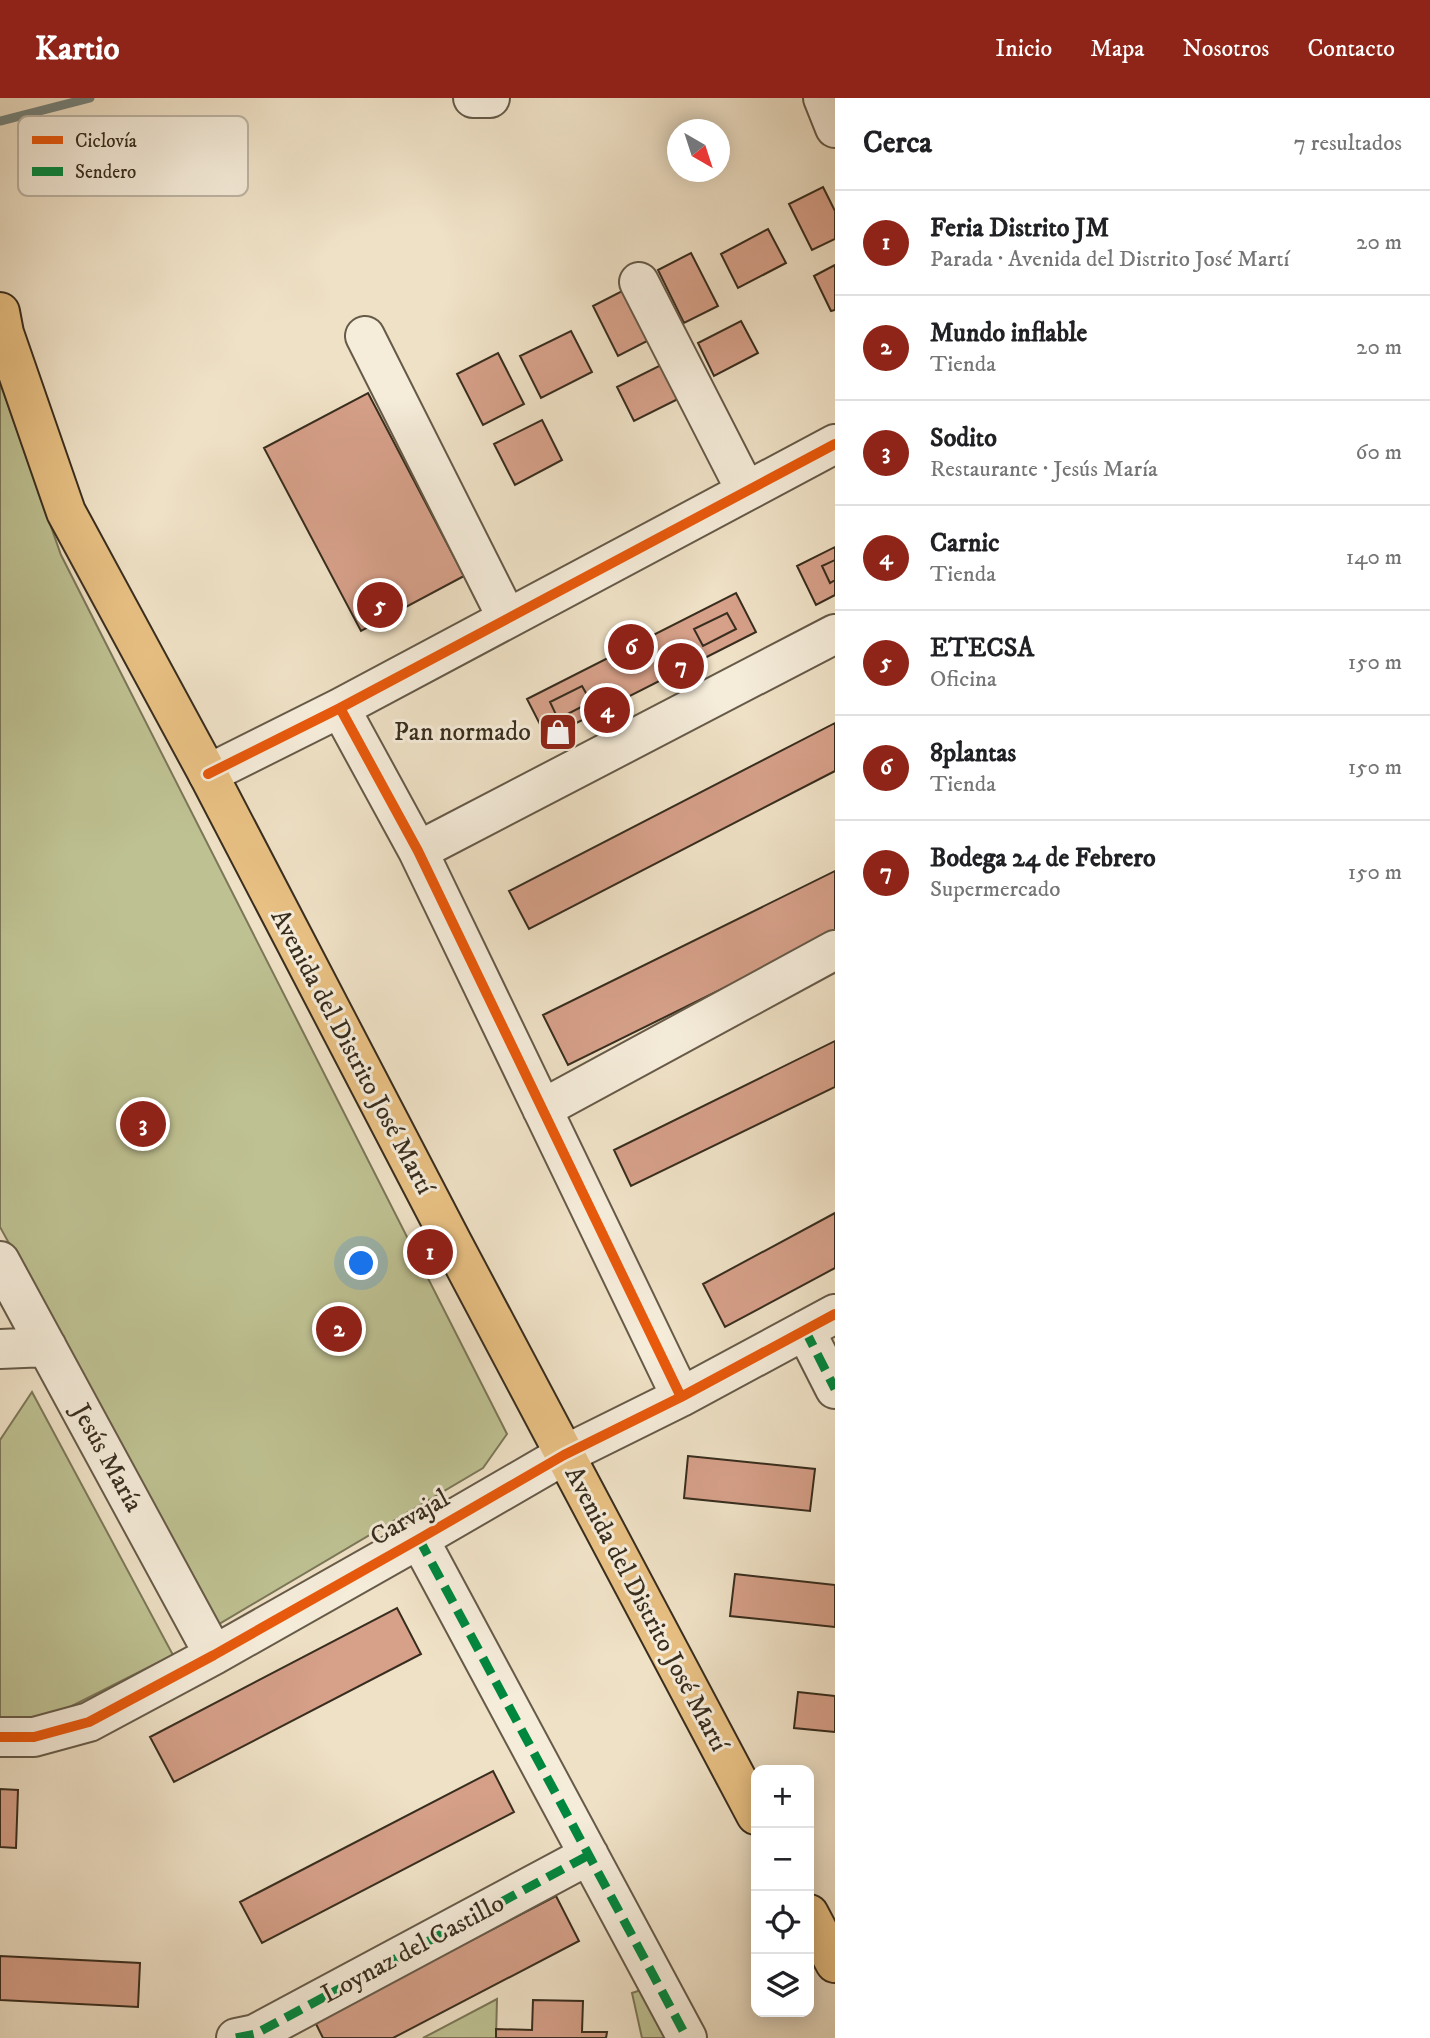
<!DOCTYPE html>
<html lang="es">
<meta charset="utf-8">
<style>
body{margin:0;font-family:"IM FELL DW Pica",serif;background:#f6f6f6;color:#202124}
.controls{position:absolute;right:21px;bottom:21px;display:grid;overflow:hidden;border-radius:14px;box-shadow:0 4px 18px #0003}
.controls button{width:63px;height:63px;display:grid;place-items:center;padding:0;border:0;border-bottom:2px solid #e0e0e0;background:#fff;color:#202124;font:35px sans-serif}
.compass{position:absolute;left:667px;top:21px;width:63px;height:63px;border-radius:50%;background:#fff;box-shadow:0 4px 18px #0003;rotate:141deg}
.you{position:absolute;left:362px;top:1166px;width:24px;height:24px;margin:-18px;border:5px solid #fff;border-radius:50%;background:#1a73e8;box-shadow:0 0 0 10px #1a73e833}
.badge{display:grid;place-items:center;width:46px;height:46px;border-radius:50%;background:#8f2418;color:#fff;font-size:23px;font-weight:700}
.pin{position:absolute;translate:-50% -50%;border:4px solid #fff;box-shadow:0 2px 7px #0006}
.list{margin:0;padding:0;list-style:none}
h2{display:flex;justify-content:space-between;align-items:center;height:91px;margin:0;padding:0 28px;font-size:30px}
h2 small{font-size:23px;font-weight:400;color:#757577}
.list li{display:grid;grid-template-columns:46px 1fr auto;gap:21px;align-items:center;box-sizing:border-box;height:105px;padding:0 28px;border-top:2px solid #e0e0e0}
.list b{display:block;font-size:26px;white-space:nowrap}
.list p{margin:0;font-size:23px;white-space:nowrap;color:#757577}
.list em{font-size:23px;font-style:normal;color:#757577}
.icon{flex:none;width:38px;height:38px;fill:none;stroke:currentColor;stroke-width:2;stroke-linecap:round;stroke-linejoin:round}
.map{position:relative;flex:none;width:835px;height:1940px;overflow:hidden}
header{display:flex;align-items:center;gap:42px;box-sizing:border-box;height:98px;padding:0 35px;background:#8f2418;color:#fff}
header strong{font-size:33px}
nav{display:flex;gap:38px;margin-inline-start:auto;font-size:24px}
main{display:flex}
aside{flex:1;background:#fff}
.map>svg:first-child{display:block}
.green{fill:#bec192;stroke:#7b7758;stroke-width:2}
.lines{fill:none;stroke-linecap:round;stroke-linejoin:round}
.stream{stroke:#74837d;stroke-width:9}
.building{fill:#d6a089;stroke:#382d1e;stroke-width:2}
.minor-casing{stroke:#665a48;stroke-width:42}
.major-casing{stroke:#382d1e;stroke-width:42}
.minor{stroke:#f5ecda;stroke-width:38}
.major{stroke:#e8c083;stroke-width:38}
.quiet{stroke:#00873e;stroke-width:9;stroke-dasharray:18 9;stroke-linecap:butt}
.cycleway-casing{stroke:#f5ecda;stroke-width:15}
.cycleway{stroke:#e8590c;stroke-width:10}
.labels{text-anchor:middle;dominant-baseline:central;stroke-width:6;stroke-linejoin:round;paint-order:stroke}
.poi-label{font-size:26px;fill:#382d1e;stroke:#f5ecda;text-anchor:end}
.street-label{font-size:26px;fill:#382d1e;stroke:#f5ecda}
.key{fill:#f5ecda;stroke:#bcb3a2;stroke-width:2}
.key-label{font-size:19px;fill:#382d1e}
</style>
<header>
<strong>Kartio</strong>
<nav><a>Inicio</a><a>Mapa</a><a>Nosotros</a><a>Contacto</a></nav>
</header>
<main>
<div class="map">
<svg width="835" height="1940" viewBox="0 0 835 1940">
<rect width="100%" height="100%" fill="#efe1c6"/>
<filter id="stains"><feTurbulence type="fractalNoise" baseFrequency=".00286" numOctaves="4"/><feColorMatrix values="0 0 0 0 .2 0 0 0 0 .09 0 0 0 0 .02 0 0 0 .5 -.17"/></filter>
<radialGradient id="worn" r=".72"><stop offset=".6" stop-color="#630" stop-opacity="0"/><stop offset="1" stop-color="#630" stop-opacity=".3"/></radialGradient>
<path class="green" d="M 0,284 L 61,457 L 507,1336 L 483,1370 L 219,1526 L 0,1129 Z
M 32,1294 L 173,1557 L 46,1621 L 0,1625 L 0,1342 Z
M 647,1890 L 673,1940 L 642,1940 L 632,1895 Z
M 497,1901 L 496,1940 L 423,1940 Z"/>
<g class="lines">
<path class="stream" d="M 1,23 L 90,0"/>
</g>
<path class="building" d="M 823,89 L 835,113 L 835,141 L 812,152 L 789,106 Z
M 768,131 L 786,165 L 738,190 L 721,156 Z
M 691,155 L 718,208 L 684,225 L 658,172 Z
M 835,167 L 835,212 L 831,213 L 814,178 Z
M 628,190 L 653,240 L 618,258 L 593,208 Z
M 741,223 L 758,255 L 714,278 L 698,245 Z
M 571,233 L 592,274 L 541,300 L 520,258 Z
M 498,255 L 524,306 L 483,327 L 457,276 Z
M 665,265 L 682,299 L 634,323 L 617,289 Z
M 368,295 L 464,478 L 361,533 L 264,350 Z
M 542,322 L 562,362 L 515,387 L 494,346 Z
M 835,449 L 835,497 L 816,507 L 797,468 Z
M 835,462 L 835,482 L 830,485 L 822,468 Z
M 736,495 L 756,534 L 547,640 L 527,601 Z
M 727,515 L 736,531 L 703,548 L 694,531 Z
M 582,588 L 591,604 L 558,621 L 550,604 Z
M 835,625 L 835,673 L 529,831 L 509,793 Z
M 835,773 L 835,835 L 568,967 L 543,917 Z
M 835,943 L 835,989 L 631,1088 L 614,1052 Z
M 835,1115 L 835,1170 L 725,1229 L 703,1186 Z
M 688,1358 L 815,1371 L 810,1413 L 684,1400 Z
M 735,1476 L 835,1487 L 835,1529 L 730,1518 Z
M 397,1510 L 421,1556 L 174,1684 L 150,1639 Z
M 798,1594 L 835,1598 L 835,1634 L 794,1630 Z
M 493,1673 L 514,1714 L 262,1845 L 240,1804 Z
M 0,1691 L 18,1692 L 16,1750 L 0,1749 Z
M 556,1798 L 579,1843 L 393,1940 L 323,1940 L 315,1924 Z
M 0,1858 L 140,1865 L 138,1909 L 0,1902 Z
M 533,1902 L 583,1903 L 582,1934 L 607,1934 L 606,1940 L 496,1940 L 496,1931 L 532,1932 Z"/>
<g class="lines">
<g class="minor-casing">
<path id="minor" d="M 473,0 L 490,0
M 823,0 L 835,30
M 639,184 L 746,393
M 365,238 L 507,520
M 340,610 L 418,753 L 681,1299
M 208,676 L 340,610 L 835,346
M 418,753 L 835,536
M 542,1011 L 835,852
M 0,1163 L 214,1557
M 805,1232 L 835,1291
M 0,1251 L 47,1249
M 419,1441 L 687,1940
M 0,1639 L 34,1639 L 89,1624 L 214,1557 L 419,1441 L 564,1357 L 681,1299 L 835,1216
M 236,1940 L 255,1936 L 589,1757"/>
</g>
<g class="major-casing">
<path id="major" d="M 0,214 L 4,235 L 66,414 L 208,676 L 453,1146 L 756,1717
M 809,1816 L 835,1865"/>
</g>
<use href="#minor" class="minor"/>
<use href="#major" class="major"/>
<path class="quiet" d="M 805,1232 L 835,1291
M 419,1441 L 687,1940
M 236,1940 L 255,1936 L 589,1757"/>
<g class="cycleway-casing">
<path id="cycleway" d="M 340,610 L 418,753 L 681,1299
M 208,676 L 340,610 L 835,346
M 0,1639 L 34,1639 L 89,1624 L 214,1557 L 419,1441 L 564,1357 L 681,1299 L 835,1216"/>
</g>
<use href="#cycleway" class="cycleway"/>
</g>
<defs>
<g id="shop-square" transform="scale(2.0125)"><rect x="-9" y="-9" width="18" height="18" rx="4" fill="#8f2418" stroke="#f5ecda"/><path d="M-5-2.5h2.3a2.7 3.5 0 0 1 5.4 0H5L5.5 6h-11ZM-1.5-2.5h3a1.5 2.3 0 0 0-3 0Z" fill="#fff"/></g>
</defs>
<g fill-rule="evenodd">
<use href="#shop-square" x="558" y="634"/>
</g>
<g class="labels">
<g class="poi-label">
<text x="531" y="634">Pan normado</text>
</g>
<g class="street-label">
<text transform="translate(352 954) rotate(62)">Avenida del Distrito José Martí</text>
<text transform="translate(107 1360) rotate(61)">Jesús María</text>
<text transform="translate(410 1420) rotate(-30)">Carvajal</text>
<text transform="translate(646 1511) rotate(62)">Avenida del Distrito José Martí</text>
<text transform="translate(413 1851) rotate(-28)">Loynaz del Castillo</text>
</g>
</g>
<rect x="18" y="18" width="230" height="80" rx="10" class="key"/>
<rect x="32" y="38" width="31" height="8" fill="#e8590c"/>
<rect x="32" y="69" width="31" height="9" fill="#00873e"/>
<g class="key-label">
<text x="75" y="49">Ciclovía</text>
<text x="75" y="80">Sendero</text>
</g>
<rect width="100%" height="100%" filter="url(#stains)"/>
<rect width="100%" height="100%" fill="url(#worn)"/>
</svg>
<div class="controls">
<button>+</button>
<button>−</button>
<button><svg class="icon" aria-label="locate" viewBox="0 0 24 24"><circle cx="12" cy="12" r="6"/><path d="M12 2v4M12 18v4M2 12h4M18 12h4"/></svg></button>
<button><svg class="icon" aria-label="layers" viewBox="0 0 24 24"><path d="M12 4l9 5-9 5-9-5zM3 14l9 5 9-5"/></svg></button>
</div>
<svg class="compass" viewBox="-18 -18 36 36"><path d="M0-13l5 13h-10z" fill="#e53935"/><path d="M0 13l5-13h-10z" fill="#757577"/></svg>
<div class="you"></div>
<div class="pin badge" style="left:430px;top:1154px">1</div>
<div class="pin badge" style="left:339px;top:1231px">2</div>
<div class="pin badge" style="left:143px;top:1026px">3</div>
<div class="pin badge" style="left:607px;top:612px">4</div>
<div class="pin badge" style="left:380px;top:507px">5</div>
<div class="pin badge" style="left:631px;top:549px">6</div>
<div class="pin badge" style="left:681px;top:568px">7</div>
</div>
<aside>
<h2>Cerca<small>7 resultados</small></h2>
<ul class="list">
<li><span class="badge">1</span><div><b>Feria Distrito JM</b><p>Parada · Avenida del Distrito José Martí</p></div><em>20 m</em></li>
<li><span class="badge">2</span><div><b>Mundo inflable</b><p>Tienda</p></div><em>20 m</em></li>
<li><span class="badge">3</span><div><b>Sodito</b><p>Restaurante · Jesús María</p></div><em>60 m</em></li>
<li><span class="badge">4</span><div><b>Carnic</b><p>Tienda</p></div><em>140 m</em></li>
<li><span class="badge">5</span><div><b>ETECSA</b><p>Oficina</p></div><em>150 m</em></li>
<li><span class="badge">6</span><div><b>8plantas</b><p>Tienda</p></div><em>150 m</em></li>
<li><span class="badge">7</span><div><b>Bodega 24 de Febrero</b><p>Supermercado</p></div><em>150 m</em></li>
</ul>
</aside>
</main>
